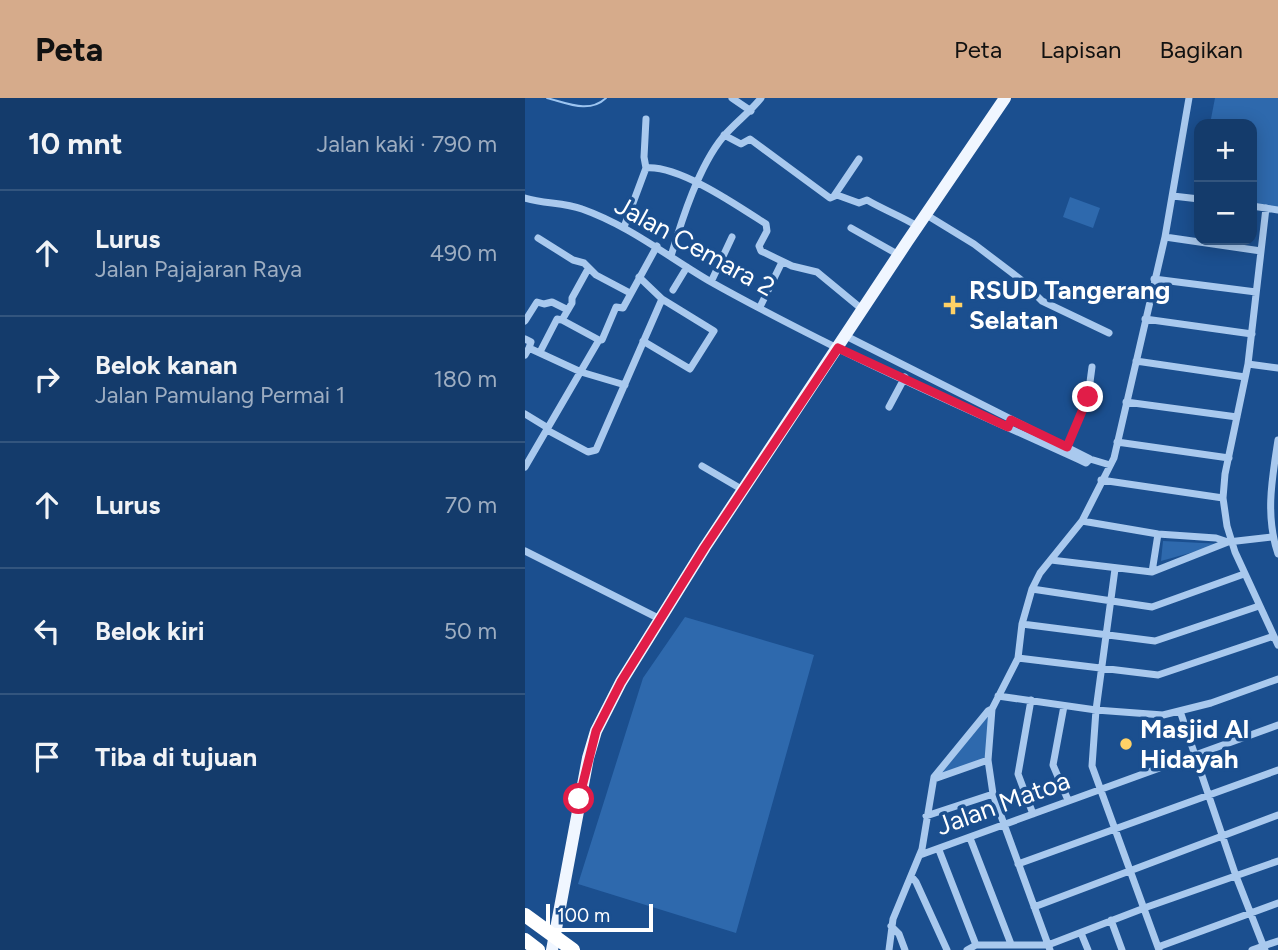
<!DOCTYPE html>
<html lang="id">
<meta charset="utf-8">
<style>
body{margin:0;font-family:Figtree,sans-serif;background:#1d4271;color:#f1f3f6}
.controls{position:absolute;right:21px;top:21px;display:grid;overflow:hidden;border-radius:14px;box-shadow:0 4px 18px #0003}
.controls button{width:63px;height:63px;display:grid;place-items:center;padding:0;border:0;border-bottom:2px solid #33557e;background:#143b6b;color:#f1f3f6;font:35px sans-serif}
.scale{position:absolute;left:21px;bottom:18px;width:107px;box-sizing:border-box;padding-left:7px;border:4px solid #fff;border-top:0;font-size:19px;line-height:24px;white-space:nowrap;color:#fff;-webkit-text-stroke:5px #1b4f8f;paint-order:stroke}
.stop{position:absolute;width:21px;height:21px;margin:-16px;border:5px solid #e11d48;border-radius:50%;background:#fff}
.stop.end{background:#e11d48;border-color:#fff;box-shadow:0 2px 7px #0008}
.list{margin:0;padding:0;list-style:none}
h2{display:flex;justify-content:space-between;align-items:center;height:91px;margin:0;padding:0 28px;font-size:30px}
h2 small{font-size:23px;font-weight:400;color:#9dadc1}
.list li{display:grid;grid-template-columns:46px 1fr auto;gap:21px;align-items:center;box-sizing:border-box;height:126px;padding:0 28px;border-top:2px solid #33557e}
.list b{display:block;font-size:26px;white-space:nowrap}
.list p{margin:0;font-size:23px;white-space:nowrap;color:#9dadc1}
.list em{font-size:23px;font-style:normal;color:#9dadc1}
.icon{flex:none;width:38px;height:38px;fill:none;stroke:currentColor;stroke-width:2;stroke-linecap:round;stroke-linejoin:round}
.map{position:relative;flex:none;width:753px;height:852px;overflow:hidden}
header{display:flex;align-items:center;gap:42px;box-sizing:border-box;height:98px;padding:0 35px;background:#d6ab8b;color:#111}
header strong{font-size:33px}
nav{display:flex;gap:38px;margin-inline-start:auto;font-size:24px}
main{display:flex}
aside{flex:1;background:#143b6b}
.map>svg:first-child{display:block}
.green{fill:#2e69ad}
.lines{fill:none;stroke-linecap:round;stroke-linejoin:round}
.stream{stroke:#9cc4f0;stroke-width:2}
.minor{stroke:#a9c9ee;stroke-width:7}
.primary{stroke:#f0f6ff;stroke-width:12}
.motorway{stroke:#fff;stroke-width:14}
.motorway-bridge{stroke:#fff;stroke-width:14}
.route{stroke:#e11d48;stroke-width:9}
.poi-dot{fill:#ffd166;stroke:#1b4f8f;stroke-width:2.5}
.labels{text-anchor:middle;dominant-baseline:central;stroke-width:7;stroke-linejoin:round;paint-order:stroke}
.street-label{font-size:26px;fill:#fff;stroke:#1b4f8f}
.poi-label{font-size:26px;font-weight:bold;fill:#fff;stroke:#1b4f8f;text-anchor:start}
</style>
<header>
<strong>Peta</strong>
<nav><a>Peta</a><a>Lapisan</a><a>Bagikan</a></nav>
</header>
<main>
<aside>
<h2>10 mnt<small>Jalan kaki · 790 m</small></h2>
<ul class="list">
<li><svg class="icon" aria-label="ahead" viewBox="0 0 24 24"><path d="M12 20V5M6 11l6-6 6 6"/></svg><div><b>Lurus</b><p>Jalan Pajajaran Raya</p></div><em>490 m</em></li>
<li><svg class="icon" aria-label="right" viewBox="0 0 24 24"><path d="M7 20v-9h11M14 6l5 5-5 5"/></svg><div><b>Belok kanan</b><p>Jalan Pamulang Permai 1</p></div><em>180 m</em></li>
<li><svg class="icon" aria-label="ahead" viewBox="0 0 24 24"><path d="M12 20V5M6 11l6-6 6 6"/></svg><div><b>Lurus</b></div><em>70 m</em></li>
<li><svg class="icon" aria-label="left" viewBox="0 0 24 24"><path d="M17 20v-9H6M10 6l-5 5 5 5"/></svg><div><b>Belok kiri</b></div><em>50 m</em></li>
<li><svg class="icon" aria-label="arrive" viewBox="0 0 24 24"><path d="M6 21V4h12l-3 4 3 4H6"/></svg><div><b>Tiba di tujuan</b></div></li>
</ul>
</aside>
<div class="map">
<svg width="753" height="852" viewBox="0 0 753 852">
<rect width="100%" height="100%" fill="#1b4f8f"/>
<path class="green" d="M 690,0 L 753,0 L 753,111 L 727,108 L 727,26 L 685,26 Z
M 545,99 L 575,110 L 568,130 L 538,119 Z
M 638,443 L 697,446 L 636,463 Z
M 160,519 L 289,557 L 211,835 L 53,786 L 118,580 Z
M 467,611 L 463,662 L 410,678 Z"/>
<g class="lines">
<path class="stream" d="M 22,0 C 42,5 64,16 81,0"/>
<path class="minor" d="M 207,0 L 226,13
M 121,21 L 119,59 L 121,70
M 199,37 L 216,46 L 225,41 L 305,100 L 312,97 L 334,105 L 342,102 C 359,112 376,118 392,128
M 309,98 L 334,61
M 648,98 L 674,101
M 0,100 C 19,106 39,104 57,111 C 105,128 143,159 186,184 C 227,207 272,230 314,251 C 395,291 478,327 561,365 L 565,361
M 727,108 L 753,112
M 741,110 L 723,266 L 700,376 L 698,400 L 702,428 L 710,454 L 753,547
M 400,116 L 449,146 L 495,181 L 517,203 L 584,235
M 99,129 L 121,70 C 154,67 213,108 241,126 L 242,133 L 234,148 L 236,153 L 267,168 L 292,174 L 338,212
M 326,130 L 374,157
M 640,139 L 736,153
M 13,140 L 48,162 L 59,165 L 71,177 L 105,195
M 146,158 C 157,121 174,68 198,39 C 210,25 225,14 236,0
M 114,179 L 137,201 L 189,233 L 165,271 L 118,243
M 629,181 L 731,194
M 186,184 L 207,139
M 148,192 L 162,169
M 235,209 L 257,164
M 620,221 L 727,236
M 37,222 L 74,242
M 0,223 L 12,204 L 19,206 L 27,204 L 43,212
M 321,238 L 565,361 L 585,367
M 0,241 L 6,244 L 4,250
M 15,254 L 32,221 L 37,222 L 47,205 L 47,200 L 63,171
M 0,257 L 4,250 L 56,274 L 100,287
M 611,263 L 720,279
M 723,266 L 753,270
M 601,304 L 712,319
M 364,309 L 380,279
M 0,316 L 23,330
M 22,332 L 63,354 L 71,352 L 137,201
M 753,342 C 747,381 740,417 753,456
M 592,344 L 704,360
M 542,349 L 563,299 L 567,269
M 177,368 L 218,392
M 0,369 L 74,242 L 77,242 L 91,209 L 98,210 L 132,148
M 576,382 L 698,400
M 557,423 L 633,436 L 691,440 L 703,444
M 0,453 L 135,521
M 526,462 L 627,474 L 703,444 L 747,439
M 590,471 L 571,612 L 567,668 L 634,852
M 627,474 L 633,436
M 507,491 L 627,509 L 719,476
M 497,526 L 630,543 L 734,508
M 493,560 L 633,577 L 749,538
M 473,598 L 571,612 L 638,617 L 686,605 L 753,581
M 506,602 L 493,676 L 508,716
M 539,608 L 528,667 L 543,702
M 467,611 L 463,662 L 468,696 L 525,852
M 655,613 L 711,778 L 740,852
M 409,681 L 463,662
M 401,718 L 468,696
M 445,740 L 486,846
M 414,752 L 451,847
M 395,757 L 753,627
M 493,766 L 753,672
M 386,778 L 391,784 L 422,852
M 509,809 L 753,717
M 586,822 L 597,852
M 366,828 L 374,836 L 380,852
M 556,835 L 563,852
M 633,849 L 753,805
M 364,852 L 368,821 L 397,751 L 409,679 L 463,613 L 467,611 L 493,560 L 497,526 L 507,491 L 515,475 L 557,423 L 589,360 L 640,139 L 664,0
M 442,852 L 451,847 L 523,847 L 622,809 L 753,763
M 727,852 L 753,843"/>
<path class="primary" d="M 27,852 L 63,660 L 71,633 L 96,584 L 180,449 L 382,144 L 480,0"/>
<path class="motorway" d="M 0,842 L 13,852"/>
<path class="motorway-bridge" d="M 0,817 L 48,852"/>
</g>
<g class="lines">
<path class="route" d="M 54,701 L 71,633 L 96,584 L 180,449 L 313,250 L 483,329 L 486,322 L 542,349 L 563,299"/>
</g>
<g class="poi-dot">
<path d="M424.5 196.5h7v7h7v7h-7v7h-7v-7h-7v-7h7z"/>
<circle cx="601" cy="646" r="7"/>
</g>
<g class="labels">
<g class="street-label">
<text transform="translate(170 148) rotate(29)">Jalan Cemara 2</text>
<text transform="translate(478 705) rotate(-20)">Jalan Matoa</text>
</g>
<g class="poi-label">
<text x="444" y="192">RSUD Tangerang<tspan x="444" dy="30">Selatan</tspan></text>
<text x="615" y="631">Masjid Al<tspan x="615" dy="30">Hidayah</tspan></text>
</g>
</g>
</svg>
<div class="controls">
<button>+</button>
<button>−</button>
</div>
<div class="scale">100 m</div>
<div class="stop" style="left:54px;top:701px"></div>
<div class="stop end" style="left:563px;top:299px"></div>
</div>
</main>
